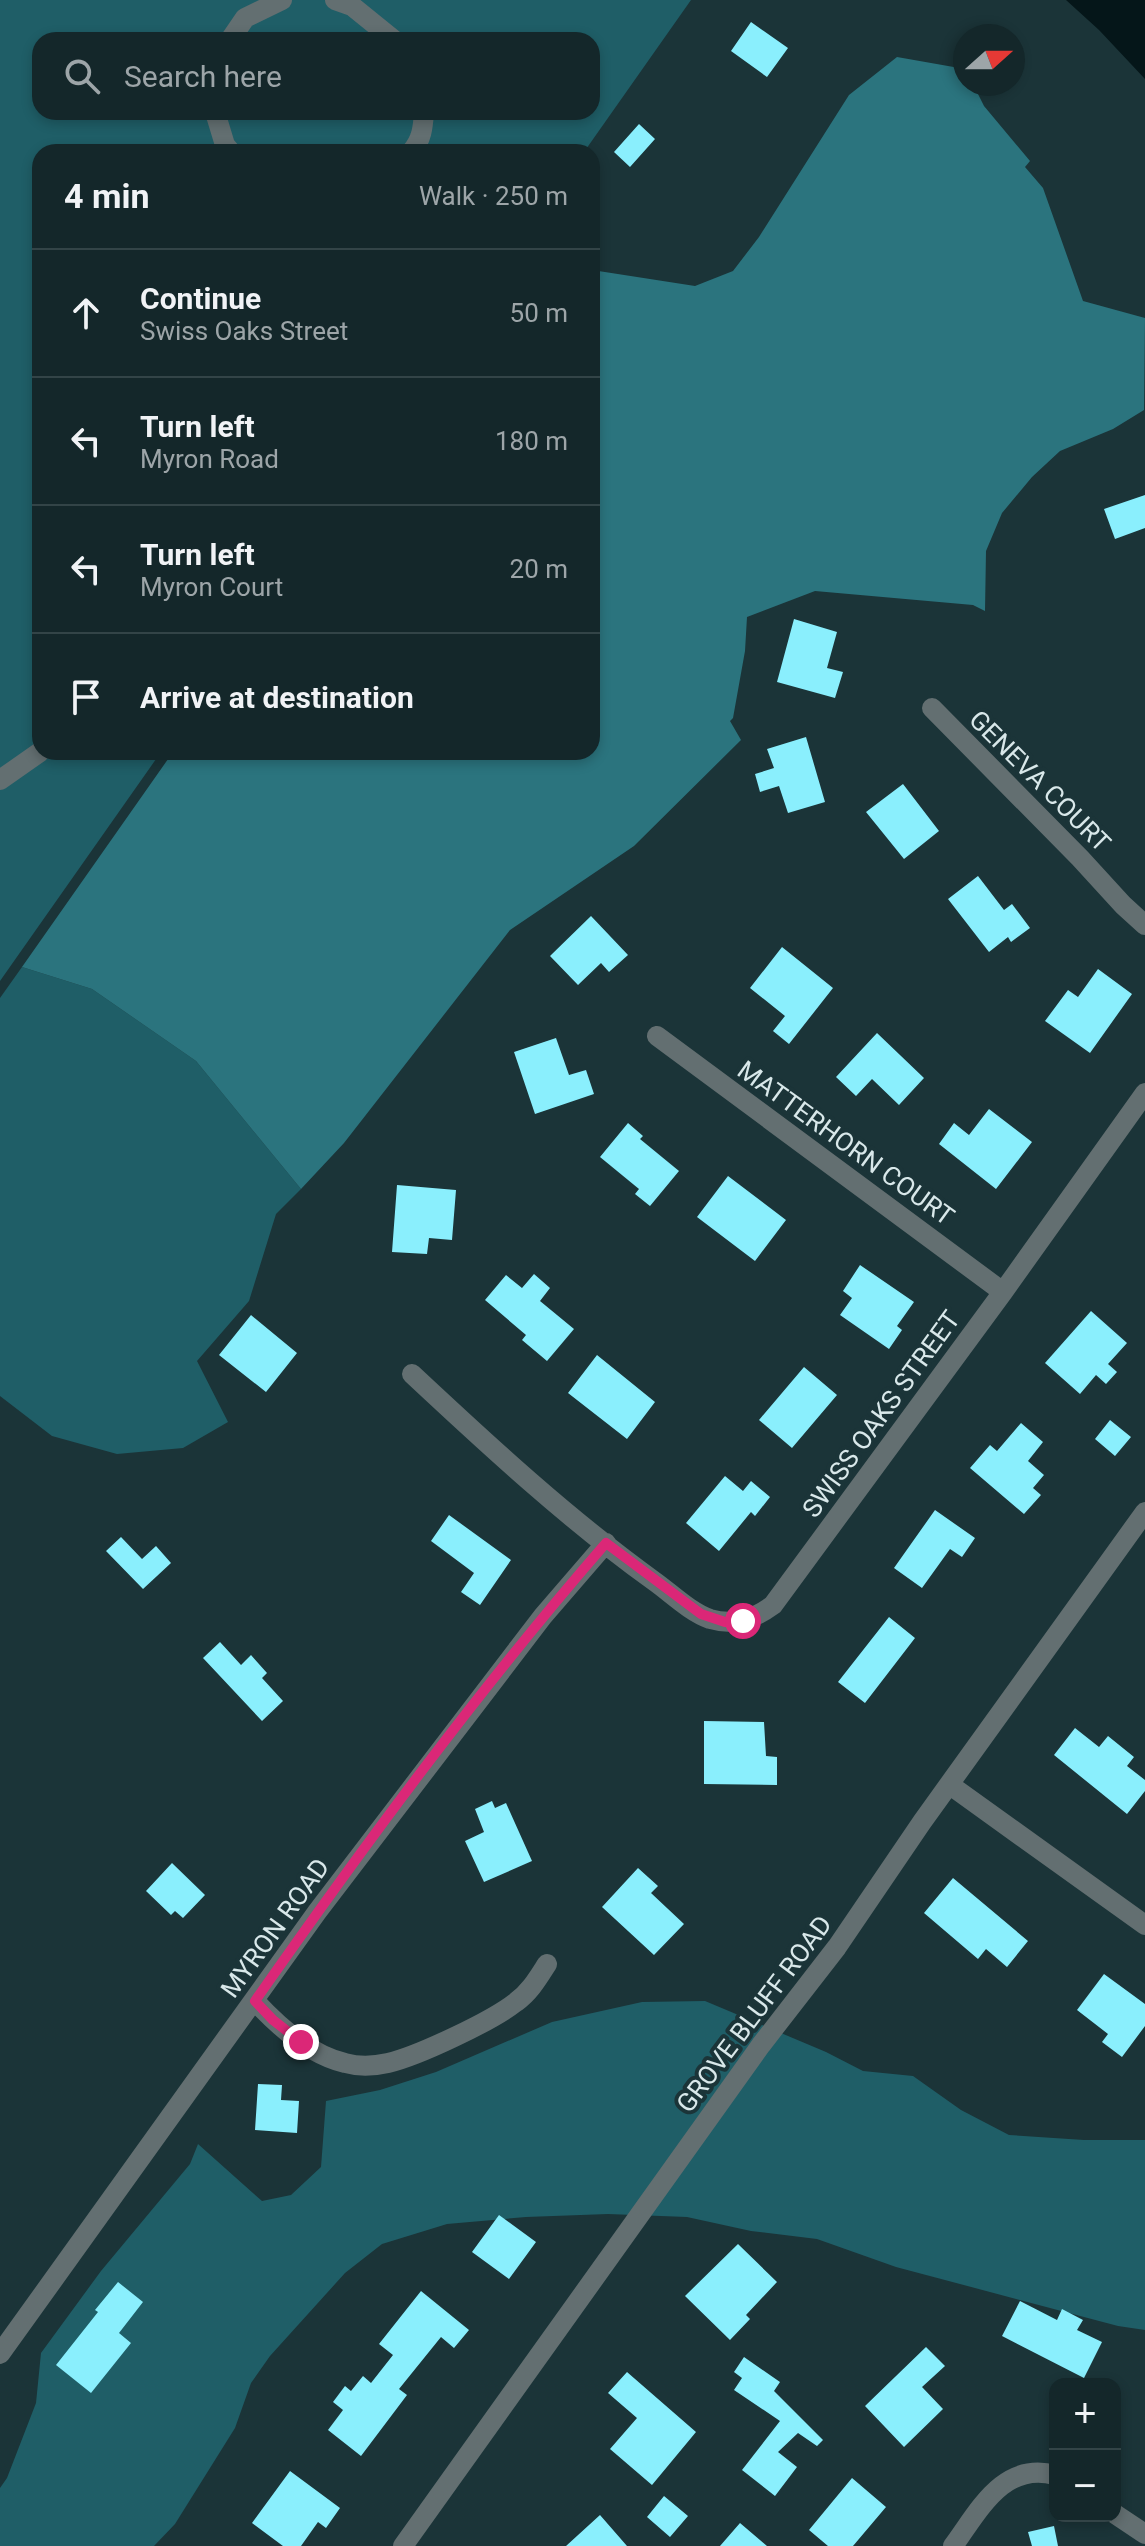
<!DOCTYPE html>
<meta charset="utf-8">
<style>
body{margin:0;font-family:Roboto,sans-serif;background:#213336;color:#f1f3f6}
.controls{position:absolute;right:24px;bottom:24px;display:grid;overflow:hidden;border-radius:16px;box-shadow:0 4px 12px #0003}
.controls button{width:72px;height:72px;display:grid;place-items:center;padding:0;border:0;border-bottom:2px solid #334447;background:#14272a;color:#f1f3f6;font:40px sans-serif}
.compass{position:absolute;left:953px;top:24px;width:72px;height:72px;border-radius:50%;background:#14272a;box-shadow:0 4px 12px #0003;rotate:69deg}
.stop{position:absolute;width:24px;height:24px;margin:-18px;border:6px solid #db2777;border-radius:50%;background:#fff}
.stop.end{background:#db2777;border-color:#fff;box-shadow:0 2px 8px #0008}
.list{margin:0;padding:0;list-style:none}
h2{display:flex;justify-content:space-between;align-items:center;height:104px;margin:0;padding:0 32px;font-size:34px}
h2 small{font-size:26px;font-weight:400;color:#9da5a8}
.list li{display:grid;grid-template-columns:52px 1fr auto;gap:24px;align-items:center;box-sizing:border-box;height:128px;padding:0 32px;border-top:2px solid #334447}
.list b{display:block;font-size:30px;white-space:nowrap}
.list p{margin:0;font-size:26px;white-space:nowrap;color:#9da5a8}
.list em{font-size:26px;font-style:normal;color:#9da5a8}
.icon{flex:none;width:44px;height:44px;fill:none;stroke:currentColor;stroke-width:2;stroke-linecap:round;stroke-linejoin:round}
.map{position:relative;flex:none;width:1145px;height:2546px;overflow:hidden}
.search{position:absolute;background:#14272a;box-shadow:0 4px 12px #0003;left:32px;top:32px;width:568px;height:88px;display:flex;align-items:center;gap:20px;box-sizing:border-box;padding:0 28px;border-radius:24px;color:#9da5a8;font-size:30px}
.panel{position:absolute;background:#14272a;box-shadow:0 4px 12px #0003;left:32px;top:144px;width:568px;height:616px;border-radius:24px}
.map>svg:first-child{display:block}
.green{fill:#1f5e67;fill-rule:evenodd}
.forest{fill:#2b747e}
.water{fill:#051619}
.building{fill:#8aeffd}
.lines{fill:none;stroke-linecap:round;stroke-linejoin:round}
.street{stroke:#636f71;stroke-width:20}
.route{stroke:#db2777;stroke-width:10}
.labels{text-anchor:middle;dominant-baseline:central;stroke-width:8;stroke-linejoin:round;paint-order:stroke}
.street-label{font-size:26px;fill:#d9e8ea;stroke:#1b3438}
</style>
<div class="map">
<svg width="1145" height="2546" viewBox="0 0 1145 2546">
<rect width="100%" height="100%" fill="#1b3438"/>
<path class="green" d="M 0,0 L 691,0 L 584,152 L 40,152 L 40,752 L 161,752 L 0,981 ZM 40,40 L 592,40 L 592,112 L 40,112 Z
M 22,967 L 92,989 L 196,1061 L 301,1189 L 276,1214 L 249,1301 L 197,1361 L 228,1422 L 183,1448 L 117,1454 L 52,1436 L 0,1396 L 0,998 Z
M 705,2001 L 826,2052 L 863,2071 L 913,2076 L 961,2110 L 1009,2135 L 1084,2140 L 1145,2140 L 1145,2330 L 1118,2326 L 896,2267 L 817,2239 L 751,2231 L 687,2217 L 608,2214 L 526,2217 L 447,2224 L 382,2244 L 345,2273 L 270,2356 L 251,2383 L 235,2428 L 175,2524 L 154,2546 L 0,2546 L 0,2488 L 7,2478 L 36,2403 L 41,2353 L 101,2271 L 190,2164 L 198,2144 L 262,2201 L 291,2195 L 321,2167 L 326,2101 L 380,2090 L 436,2072 L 552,2022 L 642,2002 Z"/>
<path class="forest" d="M 897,57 L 965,69 L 965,84 L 973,84 L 984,106 L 1030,161 L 1025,167 L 1043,188 L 1083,301 L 1145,318 L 1144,410 L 1113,429 L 1060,451 L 1032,477 L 1002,513 L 986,551 L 985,611 L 973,605 L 815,591 L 747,617 L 745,651 L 733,718 L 730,721 L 741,740 L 634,846 L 510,930 L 344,1143 L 301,1189 L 196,1061 L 92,989 L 22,967 L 173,752 L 592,752 L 592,270 L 695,286 L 733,271 L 759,237 L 849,95 Z"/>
<path class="water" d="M 1066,0 L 1145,0 L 1145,79 L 1099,30 Z"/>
<path class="building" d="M 751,22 L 788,48 L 767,77 L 731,51 Z
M 639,124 L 655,139 L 630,167 L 614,152 Z
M 1145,495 L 1145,528 L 1115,539 L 1104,509 Z
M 794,619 L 837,632 L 827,668 L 843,672 L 835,698 L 777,682 Z
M 806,737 L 825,802 L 788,813 L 779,786 L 760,792 L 755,774 L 774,768 L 767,749 Z
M 903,784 L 939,831 L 904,859 L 866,812 Z
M 978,876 L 1004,910 L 1012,904 L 1030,928 L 1011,942 L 1008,937 L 989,952 L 948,899 Z
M 591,916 L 628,955 L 609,972 L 601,963 L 578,985 L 550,956 Z
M 782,947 L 833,988 L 789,1044 L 773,1031 L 785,1016 L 750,988 Z
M 1098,969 L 1132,994 L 1090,1053 L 1045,1021 L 1068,990 L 1078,997 Z
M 877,1033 L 924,1078 L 899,1105 L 872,1079 L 856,1096 L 836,1077 Z
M 556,1038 L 569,1075 L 586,1070 L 594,1094 L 535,1114 L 514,1052 Z
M 989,1109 L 1032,1142 L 996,1189 L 939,1144 L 954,1123 L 969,1135 Z
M 628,1123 L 643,1136 L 640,1139 L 679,1171 L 650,1206 L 635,1194 L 639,1189 L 600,1157 Z
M 728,1176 L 786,1220 L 755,1261 L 697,1217 Z
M 397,1185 L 456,1190 L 452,1240 L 429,1238 L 427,1254 L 392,1252 Z
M 860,1265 L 914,1302 L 897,1326 L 902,1330 L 889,1349 L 840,1315 L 852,1298 L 843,1291 Z
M 534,1274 L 550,1288 L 540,1301 L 574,1329 L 547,1361 L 522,1340 L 526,1335 L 485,1300 L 506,1275 L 522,1288 Z
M 1091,1311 L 1127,1343 L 1108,1364 L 1117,1372 L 1106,1384 L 1096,1375 L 1080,1394 L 1045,1363 Z
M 251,1315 L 297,1353 L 266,1392 L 219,1355 Z
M 597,1355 L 655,1402 L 627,1439 L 568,1393 Z
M 804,1367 L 837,1395 L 792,1448 L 759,1420 Z
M 1110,1420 L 1131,1437 L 1115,1456 L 1095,1439 Z
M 1021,1423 L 1043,1442 L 1028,1461 L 1044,1475 L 1033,1488 L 1041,1495 L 1024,1514 L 970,1468 L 990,1445 L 997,1451 Z
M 725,1476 L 743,1491 L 751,1481 L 770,1497 L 755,1516 L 751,1512 L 719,1551 L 686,1523 Z
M 935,1510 L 975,1538 L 962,1557 L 950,1549 L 922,1588 L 894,1568 Z
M 449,1515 L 511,1560 L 480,1605 L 461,1592 L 474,1573 L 431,1541 Z
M 121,1537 L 142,1559 L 156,1546 L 171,1563 L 143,1589 L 106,1551 Z
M 889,1617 L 915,1638 L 865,1703 L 838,1682 Z
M 220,1642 L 241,1665 L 251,1655 L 267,1673 L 262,1678 L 283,1701 L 262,1721 L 203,1658 Z
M 704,1721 L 764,1722 L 766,1756 L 777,1757 L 777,1785 L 704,1784 Z
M 1075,1728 L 1099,1747 L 1108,1736 L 1134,1757 L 1127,1766 L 1145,1780 L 1145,1791 L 1127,1814 L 1054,1755 Z
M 492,1801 L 495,1808 L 506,1803 L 532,1861 L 484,1882 L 465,1841 L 484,1832 L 475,1809 Z
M 172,1863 L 205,1895 L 183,1918 L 175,1911 L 171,1915 L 146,1891 Z
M 638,1868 L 658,1886 L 651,1893 L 684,1924 L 654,1955 L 602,1907 Z
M 953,1878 L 1028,1941 L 1007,1967 L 986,1949 L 978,1959 L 924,1913 Z
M 1104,1974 L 1145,2004 L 1145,2026 L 1122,2057 L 1102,2042 L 1108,2034 L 1077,2010 Z
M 258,2084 L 282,2085 L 281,2100 L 299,2101 L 297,2133 L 255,2130 Z
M 499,2215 L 536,2242 L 509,2279 L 472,2252 Z
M 738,2244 L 777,2282 L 746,2315 L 750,2319 L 730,2340 L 685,2296 Z
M 118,2282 L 143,2302 L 119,2333 L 131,2343 L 91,2393 L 56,2365 L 98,2312 L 95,2310 Z
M 421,2291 L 469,2330 L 454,2348 L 441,2337 L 399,2389 L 407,2395 L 361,2456 L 328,2430 L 343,2410 L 333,2402 L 345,2386 L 351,2391 L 363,2376 L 371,2383 L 393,2355 L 379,2344 Z
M 1020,2301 L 1057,2320 L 1062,2309 L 1083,2320 L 1077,2330 L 1102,2342 L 1084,2378 L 1002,2336 Z
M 926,2347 L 945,2366 L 922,2387 L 943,2409 L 904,2447 L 865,2406 Z
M 744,2357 L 780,2382 L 774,2391 L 823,2440 L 817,2446 L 798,2433 L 778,2452 L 797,2467 L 775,2496 L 742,2470 L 780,2421 L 734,2390 L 742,2378 L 734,2372 Z
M 627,2372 L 696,2432 L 652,2485 L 610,2449 L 637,2418 L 608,2393 Z
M 290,2471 L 340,2508 L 326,2528 L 318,2522 L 301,2546 L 283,2546 L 252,2523 Z
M 852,2478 L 886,2507 L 853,2546 L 828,2546 L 809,2530 Z
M 664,2496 L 688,2516 L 670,2537 L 647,2517 Z
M 600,2515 L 627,2546 L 566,2546 Z
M 740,2523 L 767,2546 L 720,2546 Z
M 1054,2526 L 1058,2546 L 1032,2546 L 1028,2532 Z"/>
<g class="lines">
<path class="street" d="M 335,0 L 352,6 L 394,40
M 230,40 L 245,18 L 282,0
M 215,112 L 225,145 L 231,152
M 411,152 C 422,140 423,127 424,112
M 932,708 L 1080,858 L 1123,905 L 1145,925
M 0,780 L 40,752
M 657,1036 L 1003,1292
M 412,1374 C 489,1446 568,1519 654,1581 C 671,1593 690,1612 710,1619 C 734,1626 754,1619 773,1605 L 1003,1292 L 1145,1093
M 950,1785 L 1145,1925
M 255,2001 C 279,2027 310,2055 345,2063 C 359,2067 375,2066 388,2063 C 418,2056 492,2021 516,2002 C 530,1992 538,1978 547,1964
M 0,2354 L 317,1912 L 543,1616 L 606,1543
M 1115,2514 L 1145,2534
M 403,2546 L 761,2045 L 837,1947 L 922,1822 L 1145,1512
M 953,2546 C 979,2511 1003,2461 1055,2475"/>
</g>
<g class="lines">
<path class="route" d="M 301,2042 L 273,2020 L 255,2001 C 365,1844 480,1688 606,1543 L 701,1614 L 725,1622 L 743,1621"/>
</g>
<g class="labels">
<g class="street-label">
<text transform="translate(1040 781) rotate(45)">GENEVA COURT</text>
<text transform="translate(846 1143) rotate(36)">MATTERHORN COURT</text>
<text transform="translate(881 1414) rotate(-54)">SWISS OAKS STREET</text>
<text transform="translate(275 1928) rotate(-54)">MYRON ROAD</text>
<text transform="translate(754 2014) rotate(-53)">GROVE BLUFF ROAD</text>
</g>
</g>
</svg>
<div class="controls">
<button>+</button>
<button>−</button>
</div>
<svg class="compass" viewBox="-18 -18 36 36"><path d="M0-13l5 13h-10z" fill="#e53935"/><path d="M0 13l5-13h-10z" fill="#9da5a8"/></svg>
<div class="stop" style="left:743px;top:1621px"></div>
<div class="stop end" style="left:301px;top:2042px"></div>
<div class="search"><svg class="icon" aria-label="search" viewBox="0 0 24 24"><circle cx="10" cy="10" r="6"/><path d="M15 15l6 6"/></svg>Search here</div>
<section class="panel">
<h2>4 min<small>Walk · 250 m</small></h2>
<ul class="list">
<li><svg class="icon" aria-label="ahead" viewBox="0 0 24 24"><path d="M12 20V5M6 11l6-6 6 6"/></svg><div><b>Continue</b><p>Swiss Oaks Street</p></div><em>50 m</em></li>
<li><svg class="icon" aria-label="left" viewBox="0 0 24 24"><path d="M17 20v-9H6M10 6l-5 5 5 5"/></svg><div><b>Turn left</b><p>Myron Road</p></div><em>180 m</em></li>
<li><svg class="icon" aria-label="left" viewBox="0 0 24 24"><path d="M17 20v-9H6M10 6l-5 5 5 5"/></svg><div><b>Turn left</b><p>Myron Court</p></div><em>20 m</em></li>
<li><svg class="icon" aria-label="arrive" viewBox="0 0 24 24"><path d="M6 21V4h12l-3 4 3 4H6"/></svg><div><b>Arrive at destination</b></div></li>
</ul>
</section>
</div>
